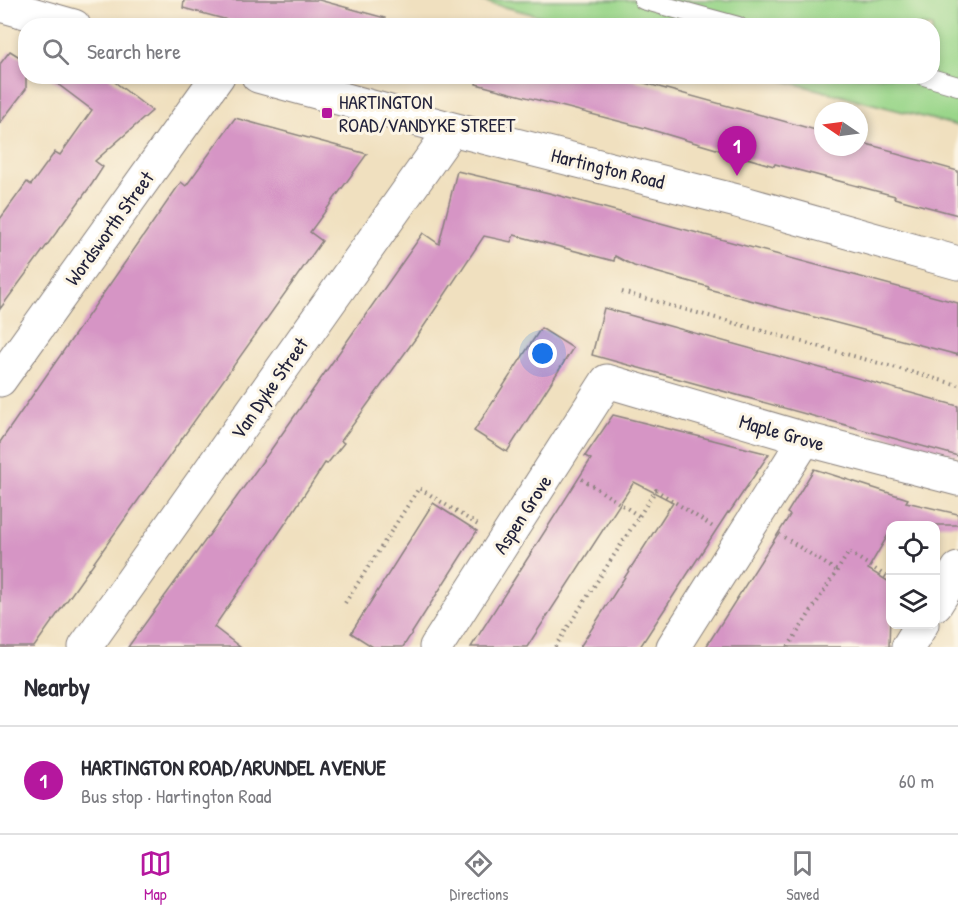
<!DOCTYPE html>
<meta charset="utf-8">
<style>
body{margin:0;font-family:"Patrick Hand",sans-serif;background:#f2f2f3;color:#2b2b33}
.controls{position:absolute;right:18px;bottom:18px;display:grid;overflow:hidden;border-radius:12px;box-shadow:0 3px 9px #0003}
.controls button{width:54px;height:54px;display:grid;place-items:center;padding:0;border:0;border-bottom:2px solid #e1e1e2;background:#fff;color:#2b2b33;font:30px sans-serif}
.compass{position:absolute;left:814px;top:102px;width:54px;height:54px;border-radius:50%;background:#fff;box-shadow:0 3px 9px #0003;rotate:283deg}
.you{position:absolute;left:543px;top:354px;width:21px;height:21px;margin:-15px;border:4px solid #fff;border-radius:50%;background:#1a73e8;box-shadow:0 0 0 9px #1a73e833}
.badge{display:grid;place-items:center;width:39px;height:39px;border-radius:50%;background:#b5179e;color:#fff;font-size:20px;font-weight:700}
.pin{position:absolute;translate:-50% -50px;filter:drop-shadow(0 2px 3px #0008)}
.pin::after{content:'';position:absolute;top:32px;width:21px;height:18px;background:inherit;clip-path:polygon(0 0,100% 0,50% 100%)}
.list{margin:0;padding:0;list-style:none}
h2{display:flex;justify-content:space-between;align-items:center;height:78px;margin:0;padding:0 24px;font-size:26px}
h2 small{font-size:20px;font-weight:400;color:#7c7c81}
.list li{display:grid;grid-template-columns:39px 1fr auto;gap:18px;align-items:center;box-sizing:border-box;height:108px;padding:0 24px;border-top:2px solid #e1e1e2}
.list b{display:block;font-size:22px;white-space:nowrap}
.list p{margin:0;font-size:20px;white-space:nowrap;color:#7c7c81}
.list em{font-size:20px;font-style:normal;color:#7c7c81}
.icon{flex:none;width:33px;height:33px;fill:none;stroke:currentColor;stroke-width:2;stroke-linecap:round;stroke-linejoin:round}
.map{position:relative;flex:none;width:958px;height:647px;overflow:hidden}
.search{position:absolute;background:#fff;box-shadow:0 3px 9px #0003;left:18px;right:18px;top:18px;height:66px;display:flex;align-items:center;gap:15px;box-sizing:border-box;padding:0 21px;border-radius:24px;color:#7c7c81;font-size:22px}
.sheet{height:186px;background:#fff}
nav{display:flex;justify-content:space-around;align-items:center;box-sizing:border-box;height:84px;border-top:2px solid #e1e1e2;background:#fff;font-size:16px;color:#7c7c81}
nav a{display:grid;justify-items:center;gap:3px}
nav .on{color:#b5179e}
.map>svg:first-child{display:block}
.green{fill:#9ad68a;stroke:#5e7c62;stroke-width:1.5}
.building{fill:#d695c5}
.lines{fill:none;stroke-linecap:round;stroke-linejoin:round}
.lane-casing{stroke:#89817d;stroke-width:20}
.street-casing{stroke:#89817d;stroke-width:35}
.path{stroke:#89817d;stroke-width:4;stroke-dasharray:1.5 4.5;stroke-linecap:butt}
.lane{stroke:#fff;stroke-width:18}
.street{stroke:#fff;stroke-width:33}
.poi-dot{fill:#b5179e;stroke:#fcf5e5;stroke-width:2}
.labels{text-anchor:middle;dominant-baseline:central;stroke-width:6;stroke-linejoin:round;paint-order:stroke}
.poi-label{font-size:20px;fill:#22223b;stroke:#fcf5e5;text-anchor:start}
.street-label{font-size:20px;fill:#22223b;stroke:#fcf5e5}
</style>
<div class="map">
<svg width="958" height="647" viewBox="0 0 958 647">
<rect width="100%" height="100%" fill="#fcf5e5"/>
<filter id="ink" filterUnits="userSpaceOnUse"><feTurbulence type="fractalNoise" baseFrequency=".0167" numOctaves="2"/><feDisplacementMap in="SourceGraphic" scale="12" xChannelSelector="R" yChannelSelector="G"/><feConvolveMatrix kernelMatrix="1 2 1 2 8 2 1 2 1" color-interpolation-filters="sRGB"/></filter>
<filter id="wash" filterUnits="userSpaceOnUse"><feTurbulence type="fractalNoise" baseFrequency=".008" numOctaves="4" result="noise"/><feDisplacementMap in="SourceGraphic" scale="24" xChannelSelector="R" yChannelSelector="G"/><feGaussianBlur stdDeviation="1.35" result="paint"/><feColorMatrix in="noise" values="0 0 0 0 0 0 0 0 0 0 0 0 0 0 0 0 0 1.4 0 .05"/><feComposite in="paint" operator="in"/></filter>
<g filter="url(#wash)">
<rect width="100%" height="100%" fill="#f0e0bf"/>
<path class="green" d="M 478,0 L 958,0 L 958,126 L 769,77 L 932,76 L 932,26 L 575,25 Z"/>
<g id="blocks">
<path class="building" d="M 184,0 L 319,0 L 385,18 L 384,26 L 250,26 L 183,8 Z
M 10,51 L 26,61 L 26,89 L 0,123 L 0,64 Z
M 47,76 L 107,76 L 152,111 L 95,161 L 103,167 L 92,184 L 0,309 L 0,219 L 27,182 L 31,185 L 55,152 L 60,155 L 92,110 Z
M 477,76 L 619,76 L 823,132 L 823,147 L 859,147 L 859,142 L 893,151 L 893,153 L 958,171 L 958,215 L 894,198 L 895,196 L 775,164 L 774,166 L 645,128 L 476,84 Z
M 235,118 L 367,154 L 310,232 L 322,241 L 34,647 L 0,647 L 0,442 L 181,182 L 186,186 Z
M 457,171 L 549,193 L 958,303 L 958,355 L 708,289 L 709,287 L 634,266 L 615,256 L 614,261 L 514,235 L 511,242 L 484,236 L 418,335 L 341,441 L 344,443 L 327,464 L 325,463 L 287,521 L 214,627 L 240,647 L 128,647 L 270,451 L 423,233 L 439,244 Z
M 604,308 L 958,406 L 958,456 L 592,355 Z
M 541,328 L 573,348 L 507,452 L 474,431 Z
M 613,415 L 769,454 L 729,513 L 728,512 L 640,647 L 580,647 L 673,502 L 634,482 L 527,647 L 471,647 L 591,459 L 585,456 Z
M 814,469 L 908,499 L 906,502 L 958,514 L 958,525 L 891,525 L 891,530 L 868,569 L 891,583 L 889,647 L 706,647 L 790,515 L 787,513 Z
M 433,503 L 477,531 L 403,647 L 373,647 L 351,633 Z"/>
</g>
</g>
<g filter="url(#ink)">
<use href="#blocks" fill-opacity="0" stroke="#89817d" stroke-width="1.5"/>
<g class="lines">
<g class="lane-casing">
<path id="lane" d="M 643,0 L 738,26
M 924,76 L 958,86"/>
</g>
<g class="street-casing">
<path id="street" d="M 0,5 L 74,26
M 258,76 L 452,129 L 737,201 L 958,263
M 0,380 L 218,76
M 936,604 L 958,569
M 85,647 L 452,129
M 436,647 L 607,381 L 805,439 L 958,479
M 673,647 L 805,439
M 908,647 L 922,624"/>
</g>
<path class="path" d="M 622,292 L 958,385
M 582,479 L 639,516
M 779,534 L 837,571
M 345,603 L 419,488 L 478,525
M 555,647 L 656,490 L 713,527
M 788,647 L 849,552 L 890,579"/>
<use href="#lane" class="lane"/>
<use href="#street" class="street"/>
</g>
</g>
<rect class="poi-dot" x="321" y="107" width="12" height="12" rx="3"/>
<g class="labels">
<g class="poi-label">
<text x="339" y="101">HARTINGTON<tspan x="339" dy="23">ROAD/VANDYKE STREET</tspan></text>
</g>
<g class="street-label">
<text transform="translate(608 168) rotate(14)">Hartington Road</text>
<text transform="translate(109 228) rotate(-54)">Wordsworth Street</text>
<text transform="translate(269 388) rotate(-55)">Van Dyke Street</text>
<text transform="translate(782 432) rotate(16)">Maple Grove</text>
<text transform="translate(522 514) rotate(-57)">Aspen Grove</text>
</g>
</g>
</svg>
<div class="controls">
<button><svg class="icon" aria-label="locate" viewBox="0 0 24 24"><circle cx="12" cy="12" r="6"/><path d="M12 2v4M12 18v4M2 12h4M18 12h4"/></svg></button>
<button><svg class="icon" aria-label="layers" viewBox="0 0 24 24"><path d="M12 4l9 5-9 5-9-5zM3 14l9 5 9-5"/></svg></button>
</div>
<svg class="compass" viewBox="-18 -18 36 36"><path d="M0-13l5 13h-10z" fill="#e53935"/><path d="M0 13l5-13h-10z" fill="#7c7c81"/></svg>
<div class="you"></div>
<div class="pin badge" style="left:737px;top:176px">1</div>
<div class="search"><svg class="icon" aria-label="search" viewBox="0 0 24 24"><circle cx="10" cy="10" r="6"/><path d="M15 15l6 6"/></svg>Search here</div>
</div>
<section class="sheet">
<h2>Nearby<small></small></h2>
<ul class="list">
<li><span class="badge">1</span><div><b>HARTINGTON ROAD/ARUNDEL AVENUE</b><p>Bus stop · Hartington Road</p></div><em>60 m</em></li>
</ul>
</section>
<nav>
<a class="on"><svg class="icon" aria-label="map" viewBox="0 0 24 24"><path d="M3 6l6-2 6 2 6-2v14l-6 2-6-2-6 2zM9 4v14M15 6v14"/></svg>Map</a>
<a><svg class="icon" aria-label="directions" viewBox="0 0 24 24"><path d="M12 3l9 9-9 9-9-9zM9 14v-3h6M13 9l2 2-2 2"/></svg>Directions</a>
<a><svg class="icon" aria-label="saved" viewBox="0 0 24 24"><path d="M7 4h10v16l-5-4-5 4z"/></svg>Saved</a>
</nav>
